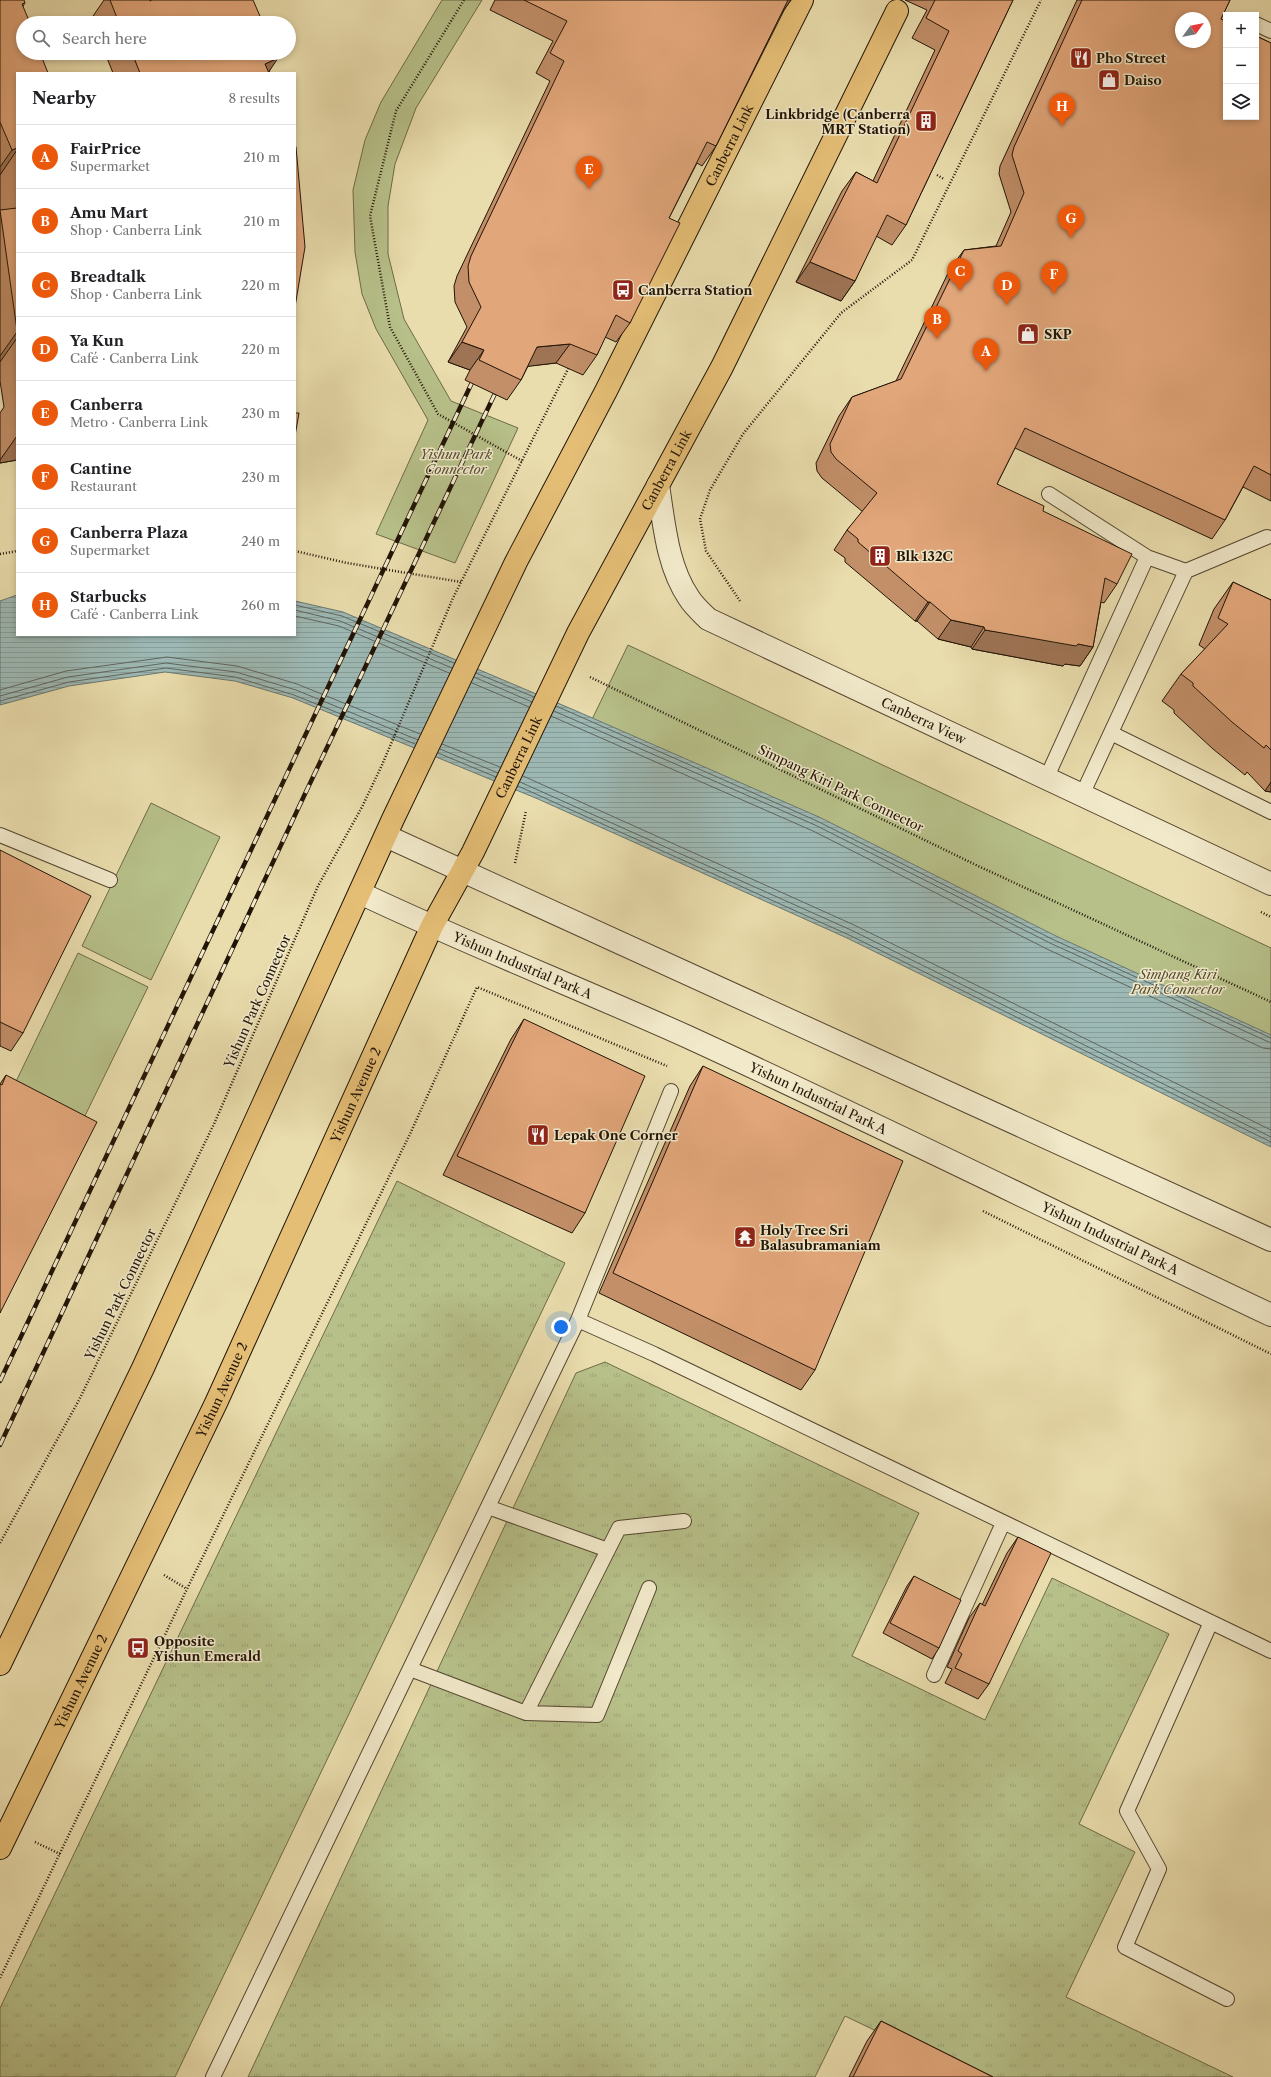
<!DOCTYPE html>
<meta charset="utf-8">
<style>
body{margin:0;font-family:"Libre Caslon Text",serif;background:#f6f6f6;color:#202124}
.controls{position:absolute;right:12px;top:12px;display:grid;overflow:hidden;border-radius:0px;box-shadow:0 2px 6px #0003}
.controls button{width:36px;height:36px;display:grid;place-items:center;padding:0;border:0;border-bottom:1px solid #e0e0e0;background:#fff;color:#202124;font:20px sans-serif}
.compass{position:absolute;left:1175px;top:12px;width:36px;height:36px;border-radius:50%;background:#fff;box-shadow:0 2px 6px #0003;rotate:57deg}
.you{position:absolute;left:561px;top:1327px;width:14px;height:14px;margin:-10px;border:3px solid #fff;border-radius:50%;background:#1a73e8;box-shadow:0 0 0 6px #1a73e833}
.badge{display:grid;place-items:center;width:26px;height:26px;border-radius:50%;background:#ea580c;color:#fff;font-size:13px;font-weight:700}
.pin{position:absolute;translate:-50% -33px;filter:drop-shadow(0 1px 2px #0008)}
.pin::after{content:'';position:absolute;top:21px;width:14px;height:12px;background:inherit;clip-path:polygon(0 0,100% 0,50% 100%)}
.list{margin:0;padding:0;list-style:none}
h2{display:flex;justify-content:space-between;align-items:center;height:52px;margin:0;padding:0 16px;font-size:17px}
h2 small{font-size:13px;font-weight:400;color:#757577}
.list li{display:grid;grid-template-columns:26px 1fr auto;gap:12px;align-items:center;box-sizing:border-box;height:64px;padding:0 16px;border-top:1px solid #e0e0e0}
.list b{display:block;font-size:15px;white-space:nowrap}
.list p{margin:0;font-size:13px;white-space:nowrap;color:#757577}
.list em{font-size:13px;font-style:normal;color:#757577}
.icon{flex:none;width:22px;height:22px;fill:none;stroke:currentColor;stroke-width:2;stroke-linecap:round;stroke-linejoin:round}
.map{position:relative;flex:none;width:1271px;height:2077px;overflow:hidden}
.search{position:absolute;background:#fff;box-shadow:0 2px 6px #0003;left:16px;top:16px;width:280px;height:44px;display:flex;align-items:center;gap:10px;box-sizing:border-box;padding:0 14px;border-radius:22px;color:#757577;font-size:15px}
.panel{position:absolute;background:#fff;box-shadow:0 2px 6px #0003;left:16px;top:72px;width:280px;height:564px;border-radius:0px}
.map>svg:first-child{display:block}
.grass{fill:url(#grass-tufts);stroke:#6c6a48}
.green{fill:#b7c089;stroke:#6c6a48}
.water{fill:url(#water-rules);stroke:#6c776f}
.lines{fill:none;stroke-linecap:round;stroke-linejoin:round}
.shore{stroke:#60665e;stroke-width:1}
.service-casing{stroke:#544630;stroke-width:16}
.minor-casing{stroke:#544630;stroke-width:24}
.primary-casing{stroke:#221406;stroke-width:24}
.path{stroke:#221406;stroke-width:2.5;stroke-dasharray:1 2;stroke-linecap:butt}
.service{stroke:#f1e9ca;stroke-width:14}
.minor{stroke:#f1e9ca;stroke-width:22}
.primary{stroke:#e5be76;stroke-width:22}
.rail-casing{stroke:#221406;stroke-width:4.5}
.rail{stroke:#f1e9ca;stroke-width:3;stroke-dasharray:9;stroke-linecap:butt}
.wall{fill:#c28f69;stroke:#221406}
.shaded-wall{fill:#9e7455;stroke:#221406}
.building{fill:#e1a67a;stroke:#221406;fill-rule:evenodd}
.labels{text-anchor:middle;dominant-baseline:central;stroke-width:3;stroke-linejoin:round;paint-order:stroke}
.poi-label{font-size:13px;font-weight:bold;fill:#221406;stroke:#f1e9ca;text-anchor:start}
.street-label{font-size:13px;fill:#221406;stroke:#f1e9ca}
.park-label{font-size:13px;font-style:italic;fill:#565034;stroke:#f1e9ca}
</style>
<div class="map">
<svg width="1271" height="2077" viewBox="0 0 1271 2077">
<defs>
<pattern id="grass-tufts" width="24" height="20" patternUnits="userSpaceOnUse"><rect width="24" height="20" fill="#b7c089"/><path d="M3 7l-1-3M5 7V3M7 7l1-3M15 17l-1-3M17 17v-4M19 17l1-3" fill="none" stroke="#9da475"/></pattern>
<pattern id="water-rules" width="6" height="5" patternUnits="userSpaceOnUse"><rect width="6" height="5" fill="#9db9b5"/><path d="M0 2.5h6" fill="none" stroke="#879e9a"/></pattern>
</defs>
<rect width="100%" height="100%" fill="#eaddad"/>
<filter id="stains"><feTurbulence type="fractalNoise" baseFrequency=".005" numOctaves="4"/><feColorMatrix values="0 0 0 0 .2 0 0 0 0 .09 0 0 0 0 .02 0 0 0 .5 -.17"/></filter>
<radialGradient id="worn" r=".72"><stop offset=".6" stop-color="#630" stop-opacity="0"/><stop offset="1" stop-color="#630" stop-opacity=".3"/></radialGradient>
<path class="grass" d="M 397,1181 L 565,1263 L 175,2077 L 0,2077 L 0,2008 Z
M 605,1362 L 919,1513 L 852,1656 L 985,1720 L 1052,1578 L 1169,1634 L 1079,1824 L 1135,1852 L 1066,1997 L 1233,2077 L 972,2077 L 845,2016 L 815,2077 L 248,2077 L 576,1373 Z"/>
<path class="green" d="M 442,0 L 482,0 L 416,108 L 395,164 L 388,206 L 388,254 L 404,319 L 451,401 L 518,428 L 455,563 L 376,534 L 428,420 L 376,329 L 362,294 L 355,252 L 353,190 L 365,140 L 381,102 Z
M 628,645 L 1271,948 L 1271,1103 L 568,769 Z
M 151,803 L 220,837 L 151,980 L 82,946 Z
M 78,953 L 148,987 L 78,1130 L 9,1096 Z"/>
<path class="water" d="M 17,595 L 17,635 L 295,635 L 295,601 L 343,612 L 574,710 L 819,817 L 1056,936 L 1271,1035 L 1271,1147 L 847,938 L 538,799 L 293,698 L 235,681 L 165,672 L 69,686 L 0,705 L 0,601 Z"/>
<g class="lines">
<path class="shore" d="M 295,605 L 342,616 L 454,663
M 295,610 L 340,621 L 452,668
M 295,616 L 339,626 L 449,673
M 476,673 L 534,697
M 474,677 L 532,702
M 472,683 L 529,707
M 0,690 L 66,671 L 167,657 L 237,666 L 297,684 L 420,734
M 0,696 L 68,677 L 166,663 L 236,672 L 296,690 L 418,740
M 0,701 L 69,682 L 166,668 L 235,677 L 294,695 L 415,744
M 556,706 L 817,821 L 1054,940 L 1271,1038
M 554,711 L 815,825 L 1052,944 L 1271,1043
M 551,716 L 813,831 L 1049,950 L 1263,1048 L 1271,1049
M 442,744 L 500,767
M 440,749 L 498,773
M 438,753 L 496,777
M 523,776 L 854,925 L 1271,1130
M 520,782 L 851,930 L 1271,1137
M 518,786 L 849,935 L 1271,1142"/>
<g class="service-casing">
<path id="service" d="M 1256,24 L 1271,31
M 1049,494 L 1147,557 L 1186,571 L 1267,537
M 1111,733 L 1271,812
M 1046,779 L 1147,557
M 1082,795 L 1186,571
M 0,835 L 110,880
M 578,1320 L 654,1354 L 1271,1651
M 488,1507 L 608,1550
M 1211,1622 L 1127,1811 L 1159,1869 L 1125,1947 L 1227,1999
M 410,1669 L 526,1713 L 597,1715 L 649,1588
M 934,1675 L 1003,1523
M 526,1713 L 619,1528 L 684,1521
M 213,2077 L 578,1320 L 671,1091"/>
</g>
<g class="minor-casing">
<g id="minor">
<path id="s1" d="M 658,485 C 664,523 667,566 689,598 C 694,606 702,613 708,619 L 1271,884"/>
<path d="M 386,836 L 1271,1240"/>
<path id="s2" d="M 360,893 C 468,944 579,988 688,1037 C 884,1127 1076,1223 1271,1315"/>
</g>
</g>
<g class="primary-casing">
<g id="primary">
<path id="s3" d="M 0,1664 L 143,1368 L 393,819 L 516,562 L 606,391 L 802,0"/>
<path id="s4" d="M 0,1848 L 216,1403 L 432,926 L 473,852 L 578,633 L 722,367 L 897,11"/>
</g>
</g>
<path class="path" d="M 464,0 L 396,111 L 370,216 L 390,327 L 438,414 L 522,461
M 937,175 L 944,179
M 295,551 L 347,563 L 461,582
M 0,554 L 17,551
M 740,601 L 706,551 L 700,519 L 710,490 L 743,434 L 841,313 L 912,260 L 1041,0
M 590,677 L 976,865 L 1271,1002
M 515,863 L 526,811
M 1261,912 L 1271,917
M 983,1211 L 1271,1354
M 0,1543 L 79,1400 L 214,1124 L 318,886 L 362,807 L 382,765 L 453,598 L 569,367
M 164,1575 L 187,1589
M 35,1842 L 60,1854
M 0,1978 L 187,1589 L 410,1134 L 477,987 L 667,1066"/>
<use href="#service" class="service"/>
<use href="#minor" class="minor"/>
<use href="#primary" class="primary"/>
<g class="rail-casing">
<path id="rail" d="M 0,1381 L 476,374
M 0,1445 L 304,796 L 499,385"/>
</g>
<use href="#rail" class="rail"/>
</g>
<path class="wall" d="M 0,0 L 25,3 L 23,6 L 17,73 L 17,460 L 0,463 L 0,413 L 4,407 L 0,381 Z
M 104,0 L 150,0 L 150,1 L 263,23 L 92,23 L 91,19 Z
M 495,0 L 791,0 L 779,17 L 716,146 L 702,166 L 697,163 L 669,218 L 630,323 L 616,342 L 605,337 L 597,355 L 583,375 L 556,363 L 528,366 L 521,380 L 507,400 L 465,380 L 470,370 L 448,362 L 467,327 L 455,302 L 454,286 L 457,276 L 550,81 L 536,73 L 553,41 L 490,10 Z
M 905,0 L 1013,0 L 906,225 L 892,245 L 876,236 L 855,281 L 841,301 L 796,282 L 842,191 L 856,172 L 873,181 L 935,50 L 912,38 L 927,10 Z
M 1077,0 L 1230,0 L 1221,19 L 1271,43 L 1271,501 L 1243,487 L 1225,520 L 1212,539 L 1015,448 L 997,484 L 1043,511 L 1117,584 L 1104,603 L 1101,602 L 1093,647 L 1080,666 L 1065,664 L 1063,666 L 972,649 L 971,647 L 938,639 L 917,621 L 915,621 L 845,562 L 845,558 L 834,550 L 847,530 L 863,512 L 822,478 L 817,471 L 816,463 L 839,416 L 852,397 L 896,381 L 950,269 L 964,250 L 996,246 L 1011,212 L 999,174 L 1000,166 Z
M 105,53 L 276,53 L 269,72 L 269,73 L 113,73 Z
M 1233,582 L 1271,600 L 1271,792 L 1265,791 L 1247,772 L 1245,775 L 1213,749 L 1174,713 L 1174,710 L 1162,701 L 1181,674 L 1205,649 L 1199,645 L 1214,609 Z
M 0,850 L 23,1033 L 11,1051 L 0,1046 Z
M 524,1019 L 585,1213 L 572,1233 L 443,1175 L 511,1039 Z
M 703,1066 L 815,1370 L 801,1390 L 599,1293 L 690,1086 Z
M 6,1075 L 0,1313 L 0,1084 Z
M 1018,1537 L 989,1684 L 978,1699 L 945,1683 L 952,1669 L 947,1667 L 969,1618 L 980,1603 L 982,1605 L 1007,1553 Z
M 914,1576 L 939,1648 L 932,1659 L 883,1633 L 907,1586 Z
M 881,2021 L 993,2077 L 849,2077 L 867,2041 Z"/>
<path class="shaded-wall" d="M 787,0 L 791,0 L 778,18 Z
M 278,58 L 268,73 L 265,64 Z
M 17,148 L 17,150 L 0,175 L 0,167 L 12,150 Z
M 810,262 L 855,281 L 841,301 L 796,282 Z
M 17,332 L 17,338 L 0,362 L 0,356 Z
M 462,342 L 484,350 L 470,370 L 448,362 Z
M 570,344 L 556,363 L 523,367 L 537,347 Z
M 17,436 L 17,460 L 0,463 L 0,460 Z
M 928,602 L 930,602 L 917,621 L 915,621 Z
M 951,620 L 984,627 L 971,647 L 938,639 Z
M 985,630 L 1078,644 L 1093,647 L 1080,666 L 1065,664 L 1063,666 L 972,649 Z
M 1271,782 L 1271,792 L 1265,791 Z"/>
<path class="building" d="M 0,0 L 24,0 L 25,3 L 22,4 L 30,23 L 23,23 L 23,53 L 40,53 L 48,73 L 17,73 L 17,148 L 12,150 L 0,122 Z
M 110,0 L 150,0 L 150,1 L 152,0 L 253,0 L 263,23 L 119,23 Z
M 524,0 L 788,0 L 716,146 L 707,142 L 669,218 L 680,223 L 630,323 L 616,315 L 597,355 L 570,344 L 537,347 L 521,380 L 479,360 L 484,350 L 462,342 L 481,307 L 469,282 L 468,266 L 471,256 L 564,61 L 550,53 L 567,21 Z
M 935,0 L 1013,0 L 906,225 L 887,215 L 855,281 L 810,262 L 856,172 L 877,183 L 949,31 L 926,18 Z
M 1082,0 L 1230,0 L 1221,19 L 1226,21 L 1226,117 L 1256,117 L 1256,36 L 1271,43 L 1271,475 L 1254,466 L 1225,520 L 1025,428 L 997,484 L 1044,506 L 1043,511 L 1132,554 L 1117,584 L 1105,578 L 1093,647 L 1078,644 L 1076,646 L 985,630 L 984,627 L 951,620 L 930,602 L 928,602 L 858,542 L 858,539 L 847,530 L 877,493 L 836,459 L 831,452 L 830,444 L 852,397 L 901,379 L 964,250 L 1001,246 L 1024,193 L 1012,155 L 1014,147 ZM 1181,18 L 1205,18 L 1205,42 L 1181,42 Z
M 132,53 L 276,53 L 278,58 L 265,64 L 269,73 L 140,73 Z
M 295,145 L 296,147 L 305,247 L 295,307 Z
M 17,208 L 17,330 L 0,210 Z
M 295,413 L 299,413 L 295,436 Z
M 1233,582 L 1271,600 L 1271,750 L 1266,745 L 1264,748 L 1232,722 L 1193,686 L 1193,683 L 1181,674 L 1228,624 L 1218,618 Z
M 0,850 L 91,896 L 23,1033 L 0,1022 Z
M 524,1019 L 645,1076 L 585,1213 L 457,1156 Z
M 703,1066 L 903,1161 L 815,1370 L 613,1273 Z
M 6,1075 L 97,1122 L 0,1313 L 0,1084 L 2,1085 Z
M 1018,1537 L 1051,1553 L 989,1684 L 955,1668 L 962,1654 L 958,1651 L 980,1603 L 985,1606 Z
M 914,1576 L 961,1600 L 939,1648 L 890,1623 Z
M 881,2021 L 993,2077 L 853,2077 Z"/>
<defs>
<g id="restaurant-square" transform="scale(1.15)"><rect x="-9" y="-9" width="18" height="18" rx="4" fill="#8f2418" stroke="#f1e9ca"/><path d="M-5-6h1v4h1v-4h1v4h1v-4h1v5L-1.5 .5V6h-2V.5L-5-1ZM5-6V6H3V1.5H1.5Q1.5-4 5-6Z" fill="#fff"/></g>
<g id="shop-square" transform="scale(1.15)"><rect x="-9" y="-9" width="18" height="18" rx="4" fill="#8f2418" stroke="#f1e9ca"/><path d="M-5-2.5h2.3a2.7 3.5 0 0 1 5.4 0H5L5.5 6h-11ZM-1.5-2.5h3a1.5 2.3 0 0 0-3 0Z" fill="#fff"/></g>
<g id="building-square" transform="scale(1.15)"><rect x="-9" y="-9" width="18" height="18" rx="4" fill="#8f2418" stroke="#f1e9ca"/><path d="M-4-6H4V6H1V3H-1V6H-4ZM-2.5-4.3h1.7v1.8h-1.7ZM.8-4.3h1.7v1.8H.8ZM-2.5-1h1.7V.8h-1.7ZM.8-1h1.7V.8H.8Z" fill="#fff"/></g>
<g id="bus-square" transform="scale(1.15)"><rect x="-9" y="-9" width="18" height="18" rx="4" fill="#8f2418" stroke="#f1e9ca"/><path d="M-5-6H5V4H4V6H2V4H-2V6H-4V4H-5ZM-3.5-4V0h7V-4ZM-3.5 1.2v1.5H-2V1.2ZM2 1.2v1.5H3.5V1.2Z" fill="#fff"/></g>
<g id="temple-square" transform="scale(1.15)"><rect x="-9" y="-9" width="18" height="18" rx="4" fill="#8f2418" stroke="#f1e9ca"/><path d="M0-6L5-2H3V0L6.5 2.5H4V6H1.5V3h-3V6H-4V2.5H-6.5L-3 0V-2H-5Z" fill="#fff"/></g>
</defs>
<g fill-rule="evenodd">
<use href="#restaurant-square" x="1081" y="58"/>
<use href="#shop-square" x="1109" y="80"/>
<use href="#building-square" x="926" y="121"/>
<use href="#bus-square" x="623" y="290"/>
<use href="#shop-square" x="1028" y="334"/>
<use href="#building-square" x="880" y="556"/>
<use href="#restaurant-square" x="538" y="1135"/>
<use href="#temple-square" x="745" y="1237"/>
<use href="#bus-square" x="138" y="1648"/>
</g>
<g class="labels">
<g class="poi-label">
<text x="1096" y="58">Pho Street</text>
<text x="1124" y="80">Daiso</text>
<text x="910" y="114" text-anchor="end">Linkbridge (Canberra<tspan x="910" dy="15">MRT Station)</tspan></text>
<text x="638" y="290">Canberra Station</text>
<text x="1044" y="334">SKP</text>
<text x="896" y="556">Blk 132C</text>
<text x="554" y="1135">Lepak One Corner</text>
<text x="760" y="1230">Holy Tree Sri<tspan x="760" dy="15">Balasubramaniam</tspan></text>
<text x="154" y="1641">Opposite<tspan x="154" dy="15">Yishun Emerald</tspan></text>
</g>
<g class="street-label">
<text stroke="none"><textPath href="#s3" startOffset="1685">Canberra Link</textPath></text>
<text stroke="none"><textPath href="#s4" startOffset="1531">Canberra Link</textPath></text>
<text stroke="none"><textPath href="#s1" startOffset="385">Canberra View</textPath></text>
<text stroke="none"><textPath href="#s4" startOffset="1208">Canberra Link</textPath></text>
<text transform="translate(841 788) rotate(26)">Simpang Kiri Park Connector</text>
<text stroke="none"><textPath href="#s2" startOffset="178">Yishun Industrial Park A</textPath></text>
<text transform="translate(257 1001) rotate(-66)">Yishun Park Connector</text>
<text stroke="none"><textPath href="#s4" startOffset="833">Yishun Avenue 2</textPath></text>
<text stroke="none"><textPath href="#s2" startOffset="502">Yishun Industrial Park A</textPath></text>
<text stroke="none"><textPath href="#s2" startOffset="826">Yishun Industrial Park A</textPath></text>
<text transform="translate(120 1294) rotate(-64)">Yishun Park Connector</text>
<text stroke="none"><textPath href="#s4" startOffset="509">Yishun Avenue 2</textPath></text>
<text stroke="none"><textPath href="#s4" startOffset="185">Yishun Avenue 2</textPath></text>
</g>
<g class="park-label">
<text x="456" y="454">Yishun Park<tspan x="456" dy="15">Connector</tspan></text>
<text x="1178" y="974">Simpang Kiri<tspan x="1178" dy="15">Park Connector</tspan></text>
</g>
</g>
<rect width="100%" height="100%" filter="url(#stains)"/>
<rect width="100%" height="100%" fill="url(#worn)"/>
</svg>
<div class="controls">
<button>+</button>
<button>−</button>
<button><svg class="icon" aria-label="layers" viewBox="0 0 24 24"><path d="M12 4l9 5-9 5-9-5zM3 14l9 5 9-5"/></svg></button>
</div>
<svg class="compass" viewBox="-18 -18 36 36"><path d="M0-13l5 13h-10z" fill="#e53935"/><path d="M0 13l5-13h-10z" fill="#757577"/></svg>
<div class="you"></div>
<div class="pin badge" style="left:986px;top:371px">A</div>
<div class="pin badge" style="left:937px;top:339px">B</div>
<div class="pin badge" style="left:960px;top:291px">C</div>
<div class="pin badge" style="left:1007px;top:305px">D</div>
<div class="pin badge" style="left:589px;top:189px">E</div>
<div class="pin badge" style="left:1054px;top:294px">F</div>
<div class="pin badge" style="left:1071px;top:238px">G</div>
<div class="pin badge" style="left:1062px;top:126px">H</div>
<div class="search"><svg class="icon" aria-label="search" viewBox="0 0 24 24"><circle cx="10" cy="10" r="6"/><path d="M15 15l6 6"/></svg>Search here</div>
<section class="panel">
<h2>Nearby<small>8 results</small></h2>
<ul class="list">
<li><span class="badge">A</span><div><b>FairPrice</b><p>Supermarket</p></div><em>210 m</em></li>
<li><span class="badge">B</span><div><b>Amu Mart</b><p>Shop · Canberra Link</p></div><em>210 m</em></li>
<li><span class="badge">C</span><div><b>Breadtalk</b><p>Shop · Canberra Link</p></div><em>220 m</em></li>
<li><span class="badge">D</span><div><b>Ya Kun</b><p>Café · Canberra Link</p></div><em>220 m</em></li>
<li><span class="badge">E</span><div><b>Canberra</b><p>Metro · Canberra Link</p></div><em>230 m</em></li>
<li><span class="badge">F</span><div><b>Cantine</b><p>Restaurant</p></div><em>230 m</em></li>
<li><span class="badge">G</span><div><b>Canberra Plaza</b><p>Supermarket</p></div><em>240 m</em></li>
<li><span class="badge">H</span><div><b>Starbucks</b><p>Café · Canberra Link</p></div><em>260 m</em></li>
</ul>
</section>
</div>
